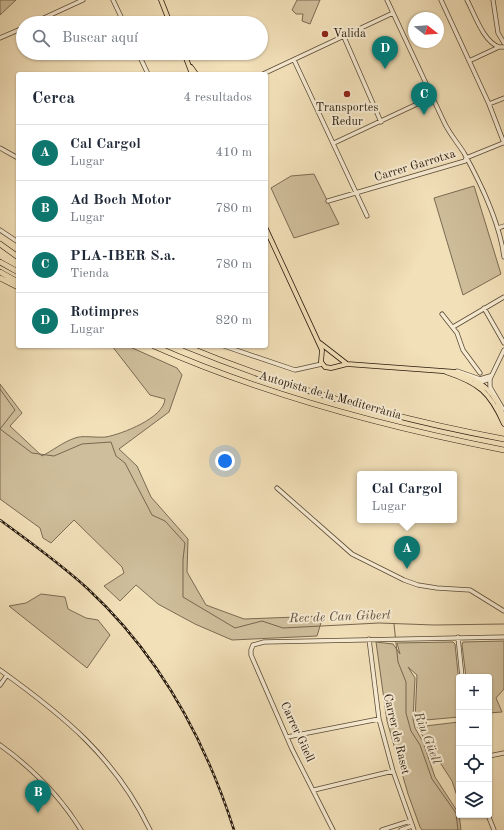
<!DOCTYPE html>
<html lang="es">
<meta charset="utf-8">
<style>
body{margin:0;font-family:"Old Standard TT",serif;background:#f2f2f3;color:#1f2937}
.controls{position:absolute;right:12px;bottom:12px;display:grid;overflow:hidden;border-radius:4px;box-shadow:0 1px 3px #0004}
.controls button{width:36px;height:36px;display:grid;place-items:center;padding:0;border:0;border-bottom:1px solid #e0e1e3;background:#fff;color:#1f2937;font:20px sans-serif}
.compass{position:absolute;left:408px;top:12px;width:36px;height:36px;border-radius:50%;background:#fff;box-shadow:0 1px 3px #0004;rotate:107deg}
.you{position:absolute;left:225px;top:461px;width:14px;height:14px;margin:-10px;border:3px solid #fff;border-radius:50%;background:#1a73e8;box-shadow:0 0 0 6px #1a73e833}
.badge{display:grid;place-items:center;width:26px;height:26px;border-radius:50%;background:#0f766e;color:#fff;font-size:13px;font-weight:700}
.pin{position:absolute;translate:-50% -33px;filter:drop-shadow(0 1px 2px #0008)}
.pin::after{content:'';position:absolute;top:21px;width:14px;height:12px;background:inherit;clip-path:polygon(0 0,100% 0,50% 100%)}
.popup{position:absolute;left:357px;top:471px;width:100px;height:52px;box-sizing:border-box;display:grid;place-content:center;border-radius:4px;background:#fff;filter:drop-shadow(0 1px 3px #0005);font-size:13px;white-space:nowrap;color:#747a83}
.popup b{font-size:15px;color:#1f2937}
.popup::after{content:'';position:absolute;left:50%;top:100%;margin-left:-8px;border:8px solid transparent;border-top-color:#fff}
.list{margin:0;padding:0;list-style:none}
h2{display:flex;justify-content:space-between;align-items:center;height:52px;margin:0;padding:0 16px;font-size:17px}
h2 small{font-size:13px;font-weight:400;color:#747a83}
.list li{display:grid;grid-template-columns:26px 1fr auto;gap:12px;align-items:center;box-sizing:border-box;height:56px;padding:0 16px;border-top:1px solid #e0e1e3}
.list b{display:block;font-size:15px;white-space:nowrap}
.list p{margin:0;font-size:13px;white-space:nowrap;color:#747a83}
.list em{font-size:13px;font-style:normal;color:#747a83}
.icon{flex:none;width:22px;height:22px;fill:none;stroke:currentColor;stroke-width:2;stroke-linecap:round;stroke-linejoin:round}
.map{position:relative;flex:none;width:504px;height:830px;overflow:hidden}
.search{position:absolute;background:#fff;box-shadow:0 1px 3px #0004;left:16px;top:16px;width:252px;height:44px;display:flex;align-items:center;gap:10px;box-sizing:border-box;padding:0 14px;border-radius:22px;color:#747a83;font-size:15px}
.panel{position:absolute;background:#fff;box-shadow:0 1px 3px #0004;left:16px;top:72px;width:252px;height:276px;border-radius:4px}
.map>svg:first-child{display:block}
.green{fill:#cfbe9b;stroke:#7a6b53}
.lines{fill:none;stroke-linecap:round;stroke-linejoin:round}
.stream{stroke:#776750;stroke-width:1}
.minor-casing{stroke:#594a36;stroke-width:5}
.major-casing{stroke:#26180b;stroke-width:5.5}
.highway-casing{stroke:#26180b;stroke-width:6}
.minor{stroke:#f7ebd2;stroke-width:3.5}
.major{stroke:#f2e0b9;stroke-width:4}
.highway{stroke:#f2e0b9;stroke-width:5}
.rail-casing{stroke:#26180b;stroke-width:2.5}
.rail{stroke:#f7ebd2;stroke-width:1;stroke-dasharray:3;stroke-linecap:butt}
.poi-dot{fill:#8f2418;stroke:#f7ebd2;stroke-width:1.5}
.labels{text-anchor:middle;dominant-baseline:central;stroke-width:4;stroke-linejoin:round;paint-order:stroke}
.poi-label{font-size:12px;fill:#26180b;stroke:#f7ebd2;text-anchor:start}
.street-label{font-size:12px;fill:#26180b;stroke:#f7ebd2}
.water-label{font-size:13px;font-style:italic;fill:#5c4d39;stroke:#f7ebd2}
</style>
<div class="map">
<svg width="504" height="830" viewBox="0 0 504 830">
<rect width="100%" height="100%" fill="#f2e0b9"/>
<filter id="stains"><feTurbulence type="fractalNoise" baseFrequency=".005" numOctaves="4"/><feColorMatrix values="0 0 0 0 .2 0 0 0 0 .09 0 0 0 0 .02 0 0 0 .5 -.17"/></filter>
<radialGradient id="worn" r=".72"><stop offset=".6" stop-color="#630" stop-opacity="0"/><stop offset="1" stop-color="#630" stop-opacity=".3"/></radialGradient>
<path class="green" d="M 0,0 L 16,0 L 0,15 Z
M 297,0 L 320,0 L 310,24 L 302,21 L 303,14 L 296,14 L 292,10 Z
M 314,174 L 339,224 L 294,238 L 271,188 L 291,176 Z
M 474,186 L 501,274 L 463,295 L 434,198 Z
M 112,346 L 128,346 L 177,368 L 182,375 L 169,412 L 119,449 L 137,466 L 151,497 L 188,539 L 187,572 L 206,605 L 244,619 L 323,616 L 317,636 L 232,640 L 195,624 L 158,604 L 136,585 L 120,601 L 104,586 L 124,573 L 122,567 L 74,520 L 51,543 L 43,538 L 40,528 L 0,499 L 0,384 L 22,413 L 10,426 L 42,456 C 52,451 63,442 75,438 C 83,435 96,438 106,437 C 122,434 164,418 165,399 L 150,395 Z
M 41,594 L 65,597 L 68,609 L 86,618 L 98,620 L 110,635 L 87,668 L 9,606 L 26,603 Z
M 504,641 L 504,689 L 496,698 L 502,712 L 489,713 L 489,677 L 466,677 L 462,645 L 463,642 Z
M 376,642 L 393,644 L 400,654 L 397,643 L 453,642 L 455,644 L 459,683 L 459,717 L 415,721 L 417,675 L 408,667 L 415,678 L 413,719 L 415,728 L 423,742 L 435,777 L 459,814 L 461,830 L 422,830 L 420,827 L 408,794 L 387,721 Z
M 459,722 L 459,802 L 452,781 L 417,727 Z"/>
<g class="lines">
<path class="stream" d="M 0,389 L 15,410 L 0,429 L 32,453 L 54,456 L 82,444 L 111,442 L 116,456 L 125,463 L 152,515 L 165,521 L 185,543 L 183,559 L 183,597 L 235,628 L 262,621 L 283,628 L 379,623 L 434,625 L 504,624
M 394,624 L 398,662 L 406,682 L 406,713 L 411,731 L 420,745 L 432,779 L 456,813 L 458,830"/>
<g class="minor-casing">
<path id="minor" d="M 113,0 L 124,23
M 387,0 L 444,122 C 449,133 457,142 464,153 C 480,182 500,224 504,257
M 441,0 L 489,104 L 504,143
M 467,0 C 475,15 483,41 499,47
M 493,0 L 498,33 L 504,43
M 33,23 L 83,0
M 344,37 L 381,122
M 0,38 L 23,28
M 138,53 L 148,74
M 294,60 L 367,216
M 469,61 L 499,47 L 504,47
M 263,74 L 393,13
M 489,104 L 504,98
M 334,143 L 432,97
M 0,148 L 18,158
M 328,201 L 465,161 L 466,158 L 503,143
M 498,228 L 504,226
M 0,230 L 18,242
M 484,308 L 504,343
M 442,314 L 457,333 L 463,350 L 480,373
M 453,327 L 504,297
M 224,346 L 295,370 L 322,364
M 457,371 L 480,379 L 490,376
M 490,379 L 490,387 L 503,409
M 478,383 L 490,379 L 504,350
M 277,488 L 352,554 L 404,580 L 418,585 L 437,588 L 470,590 L 504,611
M 458,637 L 462,677
M 369,639 L 379,719 L 393,771 L 414,830
M 0,670 C 64,716 115,757 150,830
M 0,685 L 7,675
M 287,737 L 379,719
M 0,745 C 32,768 60,796 81,830
M 489,756 L 504,753
M 314,790 L 393,771
M 488,815 L 494,830
M 333,830 L 292,749 L 251,655 L 251,650 L 253,645 L 264,642 L 504,637
M 382,830 L 410,821
M 401,830 L 412,826"/>
</g>
<g class="major-casing">
<path id="major" d="M 161,0 L 170,23
M 184,53 L 192,74
M 191,67 L 196,74
M 266,229 L 322,350 L 321,362 L 325,367 L 331,368 L 347,364 L 456,372 C 480,379 497,394 504,418
M 320,343 L 347,364
M 446,372 C 479,383 490,392 504,424"/>
</g>
<g class="highway-casing">
<path id="highway" d="M 0,244 L 18,257
M 0,262 L 18,272
M 0,272 L 18,282
M 0,278 L 18,287
M 154,346 C 265,395 385,427 504,450
M 185,346 C 287,388 395,419 504,439"/>
</g>
<use href="#minor" class="minor"/>
<use href="#major" class="major"/>
<use href="#highway" class="highway"/>
<g class="rail-casing">
<path id="rail" d="M 0,520 C 30,542 61,564 88,589 C 159,655 205,739 234,830"/>
</g>
<use href="#rail" class="rail"/>
</g>
<g class="poi-dot">
<circle cx="325" cy="34" r="4"/>
<circle cx="347" cy="94" r="4"/>
</g>
<g class="labels">
<g class="poi-label">
<text x="333" y="34">Valida</text>
<text x="347" y="108" text-anchor="middle">Transportes<tspan x="347" dy="14">Redur</tspan></text>
</g>
<g class="street-label">
<text transform="translate(415 166) rotate(-17)">Carrer Garrotxa</text>
<text transform="translate(330 396) rotate(16)">Autopista de la Mediterrània</text>
<text transform="translate(297 732) rotate(65)">Carrer Güell</text>
<text transform="translate(396 734) rotate(77)">Carrer de Raset</text>
</g>
<g class="water-label">
<text transform="translate(340 617) rotate(-2)">Rec de Can Gibert</text>
<text transform="translate(427 738) rotate(69)">Riu Güell</text>
</g>
</g>
<rect width="100%" height="100%" filter="url(#stains)"/>
<rect width="100%" height="100%" fill="url(#worn)"/>
</svg>
<div class="controls">
<button>+</button>
<button>−</button>
<button><svg class="icon" aria-label="locate" viewBox="0 0 24 24"><circle cx="12" cy="12" r="6"/><path d="M12 2v4M12 18v4M2 12h4M18 12h4"/></svg></button>
<button><svg class="icon" aria-label="layers" viewBox="0 0 24 24"><path d="M12 4l9 5-9 5-9-5zM3 14l9 5 9-5"/></svg></button>
</div>
<svg class="compass" viewBox="-18 -18 36 36"><path d="M0-13l5 13h-10z" fill="#e53935"/><path d="M0 13l5-13h-10z" fill="#747a83"/></svg>
<div class="you"></div>
<div class="pin badge" style="left:407px;top:569px">A</div>
<div class="popup"><b>Cal Cargol</b>Lugar</div>
<div class="pin badge" style="left:38px;top:813px">B</div>
<div class="pin badge" style="left:424px;top:115px">C</div>
<div class="pin badge" style="left:385px;top:69px">D</div>
<div class="search"><svg class="icon" aria-label="search" viewBox="0 0 24 24"><circle cx="10" cy="10" r="6"/><path d="M15 15l6 6"/></svg>Buscar aquí</div>
<section class="panel">
<h2>Cerca<small>4 resultados</small></h2>
<ul class="list">
<li><span class="badge">A</span><div><b>Cal Cargol</b><p>Lugar</p></div><em>410 m</em></li>
<li><span class="badge">B</span><div><b>Ad Boch Motor</b><p>Lugar</p></div><em>780 m</em></li>
<li><span class="badge">C</span><div><b>PLA-IBER S.a.</b><p>Tienda</p></div><em>780 m</em></li>
<li><span class="badge">D</span><div><b>Rotimpres</b><p>Lugar</p></div><em>820 m</em></li>
</ul>
</section>
</div>
